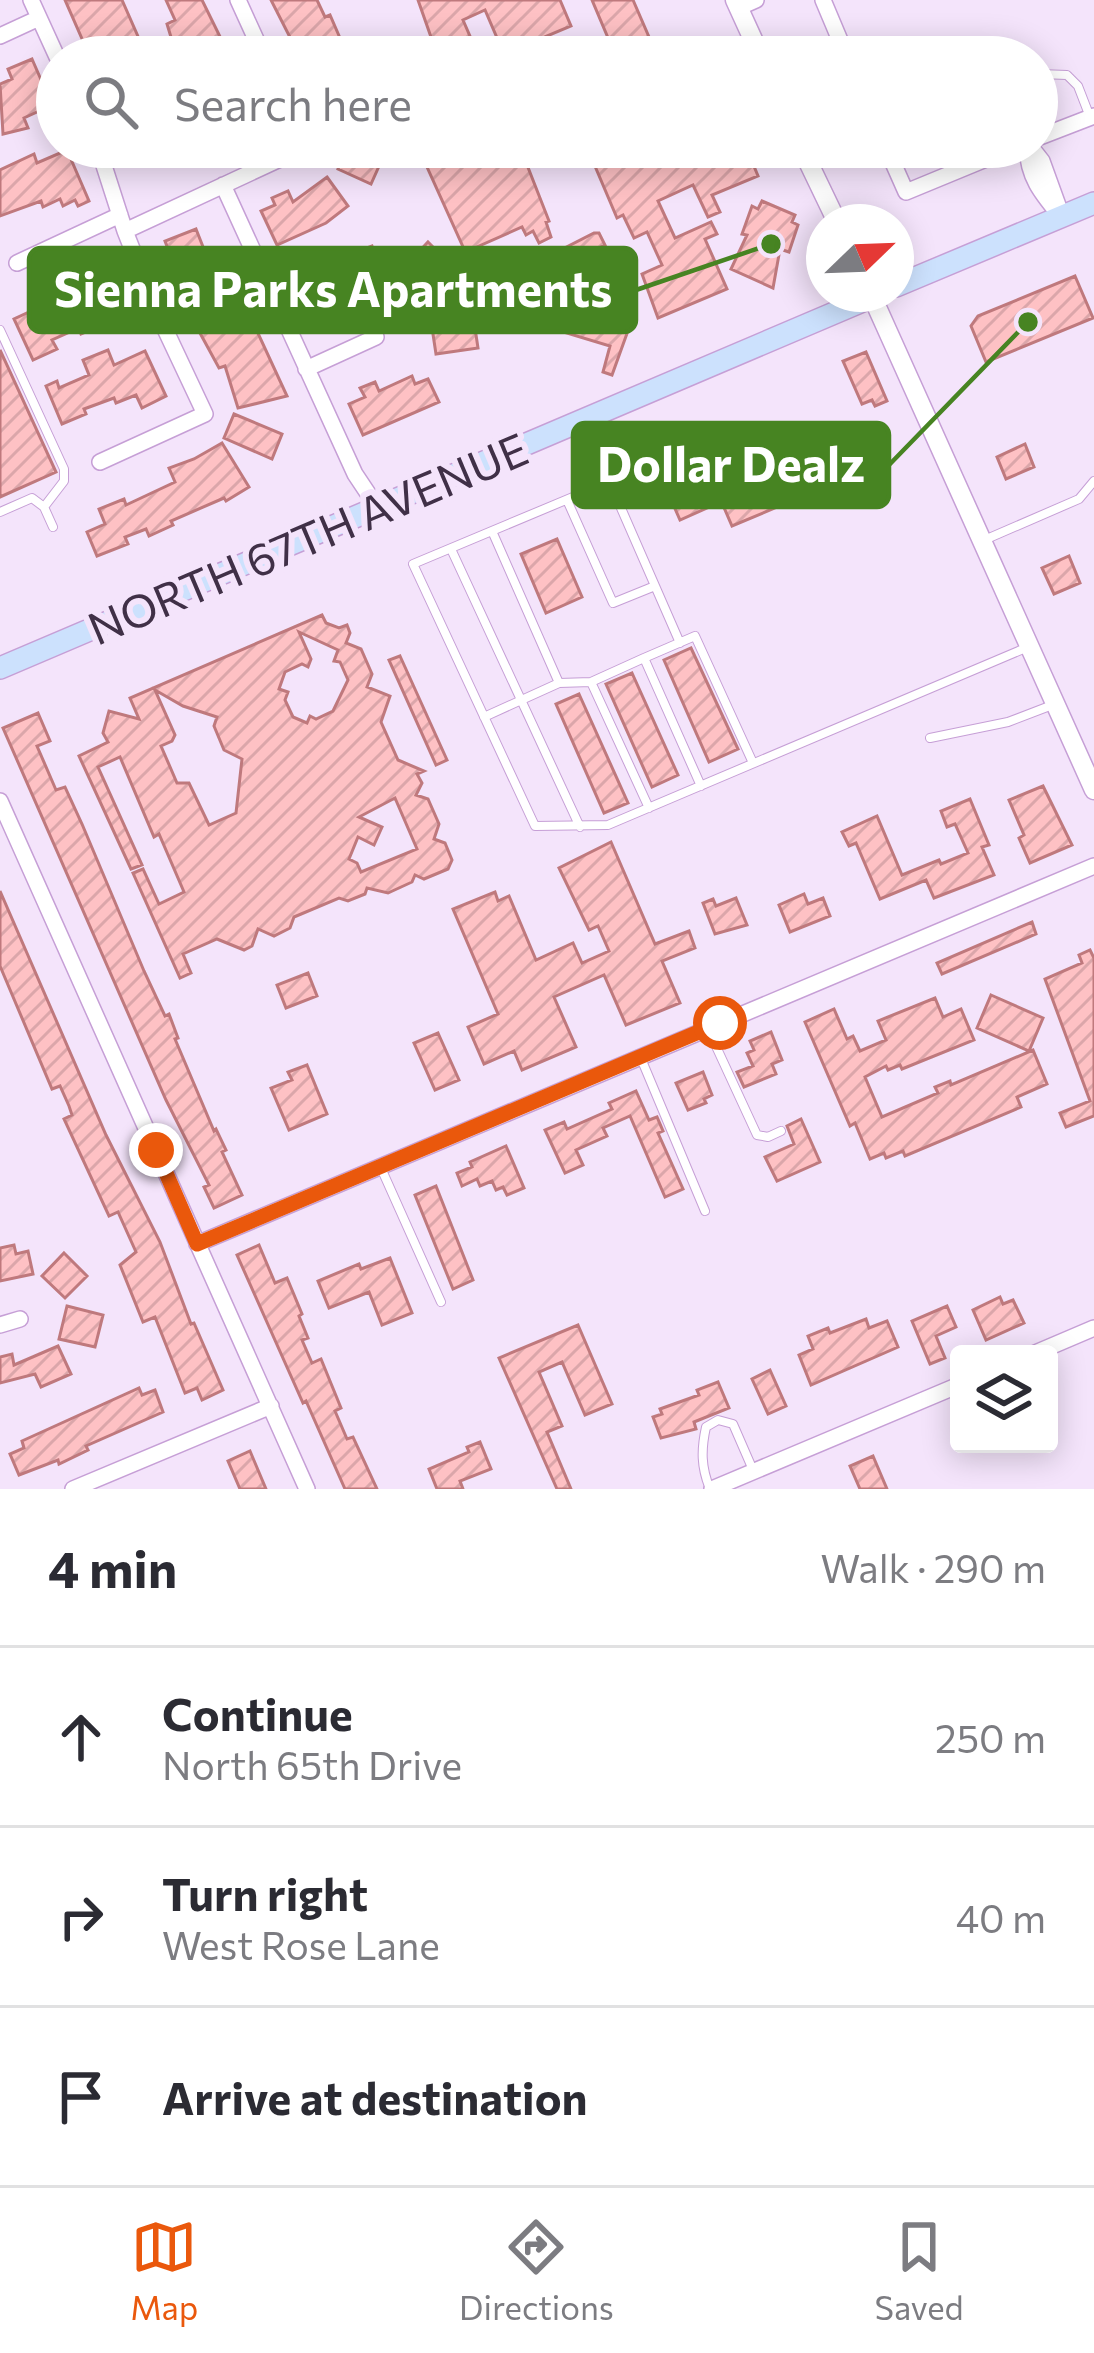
<!DOCTYPE html>
<meta charset="utf-8">
<style>
body{margin:0;font-family:Commissioner,sans-serif;background:#f2f2f3;color:#2b2b33}
.controls{position:absolute;right:36px;bottom:36px;display:grid;overflow:hidden;border-radius:12px;box-shadow:0 6px 30px #0003}
.controls button{width:108px;height:108px;display:grid;place-items:center;padding:0;border:0;border-bottom:3px solid #e1e1e2;background:#fff;color:#2b2b33;font:60px sans-serif}
.compass{position:absolute;left:806px;top:204px;width:108px;height:108px;border-radius:50%;background:#fff;box-shadow:0 6px 30px #0003;rotate:67deg}
.stop{position:absolute;width:36px;height:36px;margin:-27px;border:9px solid #ea580c;border-radius:50%;background:#fff}
.stop.end{background:#ea580c;border-color:#fff;box-shadow:0 3px 12px #0008}
.list{margin:0;padding:0;list-style:none}
h2{display:flex;justify-content:space-between;align-items:center;height:156px;margin:0;padding:0 48px;font-size:51px}
h2 small{font-size:39px;font-weight:400;color:#7c7c81}
.list li{display:grid;grid-template-columns:78px 1fr auto;gap:36px;align-items:center;box-sizing:border-box;height:180px;padding:0 48px;border-top:3px solid #e1e1e2}
.list b{display:block;font-size:45px;white-space:nowrap}
.list p{margin:0;font-size:39px;white-space:nowrap;color:#7c7c81}
.list em{font-size:39px;font-style:normal;color:#7c7c81}
.icon{flex:none;width:66px;height:66px;fill:none;stroke:currentColor;stroke-width:2;stroke-linecap:round;stroke-linejoin:round}
.map{position:relative;flex:none;width:1094px;height:1489px;overflow:hidden}
.search{position:absolute;background:#fff;box-shadow:0 6px 30px #0003;left:36px;right:36px;top:36px;height:132px;display:flex;align-items:center;gap:30px;box-sizing:border-box;padding:0 42px;border-radius:66px;color:#7c7c81;font-size:45px}
.sheet{height:696px;background:#fff}
nav{display:flex;justify-content:space-around;align-items:center;box-sizing:border-box;height:168px;border-top:3px solid #e1e1e2;background:#fff;font-size:33px;color:#7c7c81}
nav a{display:grid;justify-items:center;gap:6px}
nav .on{color:#ea580c}
.map>svg:first-child{display:block}
.building{fill:url(#building-hatch);stroke:#bf797d;stroke-width:3;fill-rule:evenodd}
.lines{fill:none;stroke-linecap:round;stroke-linejoin:round}
.service-casing{stroke:#c69fd6;stroke-width:10}
.minor-casing{stroke:#c69fd6;stroke-width:18}
.tertiary-casing{stroke:#c69fd6;stroke-width:21}
.secondary-casing{stroke:#c69fd6;stroke-width:24}
.service{stroke:#fff;stroke-width:8}
.minor{stroke:#fff;stroke-width:15}
.tertiary{stroke:#fff;stroke-width:18}
.secondary{stroke:#cce1fd;stroke-width:21}
.route{stroke:#ea580c;stroke-width:15}
.labels{text-anchor:middle;dominant-baseline:central;stroke-width:12;stroke-linejoin:round;paint-order:stroke}
.street-label{font-size:45px;fill:#403047;stroke:#f4e4fb}
.leader{fill:none;stroke:#478422;stroke-width:4.5}
.callout-dot{fill:#478422;stroke:#f4e4fb;stroke-width:4.5}
.callout{fill:#478422;stroke:#478422;stroke-width:4.5}
.callout-label{font-size:48px;text-anchor:middle;font-weight:bold;fill:#fff}
</style>
<div class="map">
<svg width="1094" height="1489" viewBox="0 0 1094 1489">
<defs>
<pattern id="building-hatch" width="6" height="6" patternUnits="userSpaceOnUse" patternTransform="scale(3)"><rect width="6" height="6" fill="#fec1c4"/><path d="M-1 1l2-2M0 6l6-6M5 7l2-2" fill="none" stroke="#dba6aa"/></pattern>
</defs>
<rect width="100%" height="100%" fill="#f4e4fb"/>
<path class="building" d="M 65,0 L 122,0 L 147,57 L 90,57 Z
M 166,0 L 202,0 L 230,57 L 177,57 L 167,24 L 175,20 Z
M 271,0 L 317,0 L 325,17 L 330,15 L 343,45 L 337,48 L 341,57 L 300,57 Z
M 418,0 L 560,0 L 571,26 L 504,54 L 485,10 L 463,20 L 479,57 L 438,57 Z
M 592,0 L 633,0 L 649,37 L 614,52 Z
M 32,59 L 52,105 L 24,118 L 28,128 L 3,134 L 0,84 L 12,79 L 8,69 Z
M 358,147 L 384,155 L 371,184 L 338,169 L 345,152 L 354,156 Z
M 418,147 L 520,147 L 549,221 L 546,222 L 551,237 L 539,243 L 533,231 L 526,235 L 522,227 L 477,247 L 485,264 L 473,269 Z
M 600,147 L 657,147 L 661,155 L 678,147 L 746,147 L 758,176 L 712,195 L 720,212 L 708,217 L 693,185 L 658,201 L 675,238 L 711,222 L 717,234 L 705,239 L 727,289 L 658,318 L 642,274 L 662,265 L 647,232 L 634,238 L 623,215 L 617,218 L 589,152 Z
M 67,150 L 89,201 L 78,206 L 75,200 L 63,206 L 60,199 L 43,207 L 41,201 L 0,216 L 0,170 L 34,154 L 37,163 Z
M 327,177 L 348,206 L 326,223 L 277,245 L 261,211 L 275,205 L 272,198 L 288,191 L 293,202 Z
M 762,201 L 795,215 L 792,222 L 798,225 L 789,252 L 780,249 L 773,288 L 731,269 L 747,235 L 742,234 L 752,206 L 758,209 Z
M 196,229 L 207,257 L 220,251 L 287,396 L 238,408 L 225,366 L 219,368 L 200,333 L 165,241 Z
M 594,233 L 599,233 L 605,245 L 601,247 L 613,274 L 585,287 L 634,314 L 612,375 L 603,372 L 610,346 L 560,331 L 561,325 L 555,322 L 568,287 L 576,291 L 588,253 L 559,266 L 553,254 Z
M 428,242 L 452,266 L 420,299 L 396,276 Z
M 372,246 L 381,271 L 368,276 L 371,283 L 338,296 L 341,302 L 311,316 L 295,282 L 312,274 L 310,270 Z
M 103,256 L 125,303 L 87,315 L 93,329 L 81,334 L 79,328 L 52,340 L 57,349 L 33,360 L 14,319 L 87,285 L 79,267 Z
M 1075,276 L 1093,318 L 986,362 L 971,326 L 978,316 Z
M 473,315 L 478,348 L 436,354 L 431,321 Z
M 0,350 L 56,472 L 0,497 Z
M 108,350 L 114,365 L 145,351 L 166,396 L 142,408 L 136,395 L 116,403 L 114,398 L 84,409 L 86,414 L 62,424 L 46,386 L 57,381 L 59,388 L 89,375 L 83,360 Z
M 866,352 L 887,401 L 875,406 L 872,400 L 862,404 L 843,361 Z
M 412,376 L 415,384 L 428,379 L 439,402 L 363,435 L 349,404 L 365,397 L 360,388 L 375,382 L 379,391 Z
M 234,414 L 282,434 L 272,459 L 224,438 Z
M 678,442 L 707,508 L 680,520 L 651,454 Z
M 222,443 L 249,487 L 226,501 L 224,498 L 171,521 L 173,525 L 149,536 L 146,529 L 125,537 L 128,544 L 97,556 L 87,532 L 105,524 L 99,509 L 124,499 L 126,505 L 175,482 L 169,468 L 194,459 Z
M 1025,444 L 1034,467 L 1006,479 L 997,457 Z
M 802,460 L 815,491 L 732,526 L 719,496 Z
M 557,539 L 582,597 L 546,613 L 521,554 Z
M 1069,556 L 1080,583 L 1054,594 L 1042,568 Z
M 322,615 L 326,623 L 339,628 L 347,625 L 350,633 L 346,643 L 361,649 L 372,674 L 367,687 L 390,696 L 381,722 L 398,760 L 424,771 L 417,774 L 422,783 L 416,795 L 428,799 L 439,824 L 434,839 L 445,843 L 452,860 L 448,869 L 424,879 L 415,875 L 412,882 L 388,893 L 367,888 L 365,894 L 348,901 L 339,898 L 294,917 L 290,928 L 274,936 L 258,929 L 252,946 L 244,950 L 217,939 L 183,954 L 191,973 L 180,978 L 133,873 L 143,869 L 159,904 L 184,892 L 159,834 L 154,837 L 120,757 L 98,767 L 142,865 L 131,869 L 79,756 L 108,742 L 103,733 L 109,711 L 139,719 L 130,698 ZM 299,632 L 338,650 L 334,661 L 340,662 L 348,680 L 333,711 L 316,719 L 310,716 L 307,723 L 293,717 L 285,700 L 288,692 L 279,689 L 285,672 L 302,664 L 308,667 L 311,659 ZM 155,690 L 183,706 L 217,717 L 214,726 L 224,750 L 242,759 L 236,813 L 209,825 L 189,783 L 177,783 L 161,746 L 172,741 L 175,735 ZM 395,798 L 417,849 L 361,872 L 357,863 L 349,859 L 358,837 L 374,845 L 382,827 L 359,817 Z
M 691,648 L 738,749 L 709,762 L 664,660 Z
M 400,656 L 447,760 L 436,765 L 389,660 Z
M 632,673 L 678,775 L 652,787 L 606,684 Z
M 579,694 L 628,803 L 604,813 L 556,704 Z
M 38,713 L 50,741 L 37,746 L 56,790 L 65,787 L 82,824 L 144,971 L 165,1016 L 169,1014 L 178,1038 L 175,1039 L 214,1131 L 216,1129 L 226,1150 L 222,1152 L 242,1195 L 214,1208 L 204,1187 L 209,1185 L 166,1100 L 3,728 Z
M 1043,786 L 1072,845 L 1030,863 L 1019,838 L 1024,835 L 1009,800 Z
M 970,799 L 989,845 L 982,847 L 994,875 L 934,898 L 926,880 L 880,899 L 856,843 L 849,846 L 842,832 L 877,816 L 902,875 L 939,860 L 941,864 L 968,853 L 955,824 L 947,827 L 941,811 Z
M 611,842 L 655,944 L 689,931 L 695,948 L 662,961 L 680,1003 L 626,1025 L 604,975 L 554,997 L 576,1047 L 522,1070 L 514,1051 L 484,1064 L 468,1027 L 498,1014 L 453,909 L 495,892 L 498,901 L 509,896 L 536,960 L 573,943 L 582,963 L 609,951 L 598,926 L 589,930 L 559,868 Z
M 0,891 L 106,1135 L 160,1242 L 191,1324 L 194,1323 L 223,1390 L 202,1400 L 197,1388 L 185,1393 L 155,1317 L 143,1322 L 120,1265 L 136,1252 L 118,1212 L 109,1216 L 64,1119 L 72,1115 L 69,1106 L 60,1086 L 52,1089 L 0,966 Z
M 804,894 L 808,904 L 823,898 L 830,916 L 790,932 L 779,905 Z
M 736,898 L 747,925 L 715,934 L 703,903 L 713,899 L 716,906 Z
M 1032,922 L 1036,934 L 942,974 L 937,963 Z
M 1090,950 L 1094,958 L 1094,1116 L 1066,1127 L 1060,1113 L 1090,1101 L 1045,979 L 1082,963 L 1079,955 Z
M 308,973 L 317,996 L 286,1008 L 277,985 Z
M 991,995 L 1043,1018 L 1029,1051 L 977,1028 Z
M 935,998 L 943,1017 L 961,1009 L 974,1040 L 902,1069 L 900,1065 L 888,1070 L 886,1066 L 865,1077 L 882,1117 L 938,1093 L 935,1087 L 950,1081 L 951,1085 L 1033,1050 L 1047,1084 L 1017,1097 L 1021,1107 L 905,1156 L 903,1151 L 886,1158 L 884,1153 L 870,1159 L 855,1123 L 850,1126 L 805,1022 L 834,1009 L 847,1039 L 853,1036 L 860,1051 L 886,1040 L 878,1021 Z
M 771,1032 L 782,1060 L 772,1064 L 776,1074 L 744,1087 L 737,1072 L 753,1066 L 747,1053 L 754,1050 L 750,1041 Z
M 438,1033 L 459,1080 L 435,1090 L 414,1043 Z
M 307,1065 L 327,1114 L 289,1130 L 271,1088 L 292,1080 L 288,1072 Z
M 703,1072 L 712,1095 L 704,1099 L 706,1103 L 688,1110 L 676,1083 Z
M 636,1091 L 649,1120 L 657,1117 L 663,1131 L 658,1133 L 683,1189 L 665,1197 L 630,1116 L 603,1128 L 607,1136 L 576,1150 L 583,1165 L 565,1173 L 545,1130 L 564,1122 L 567,1129 L 612,1109 L 609,1103 Z
M 801,1119 L 820,1162 L 777,1181 L 765,1157 L 794,1144 L 787,1126 Z
M 506,1146 L 524,1188 L 507,1195 L 503,1187 L 496,1190 L 492,1181 L 480,1186 L 477,1179 L 462,1186 L 457,1173 L 472,1167 L 470,1162 Z
M 436,1186 L 473,1280 L 453,1289 L 415,1195 Z
M 14,1245 L 16,1254 L 28,1251 L 33,1274 L 0,1281 L 0,1248 Z
M 259,1245 L 275,1283 L 287,1278 L 302,1314 L 299,1316 L 308,1338 L 302,1340 L 312,1363 L 321,1359 L 341,1408 L 335,1411 L 347,1439 L 353,1437 L 377,1489 L 345,1489 L 306,1401 L 303,1403 L 237,1255 Z
M 64,1253 L 87,1276 L 65,1298 L 42,1276 Z
M 390,1258 L 412,1313 L 382,1325 L 369,1292 L 329,1308 L 318,1281 L 359,1264 L 361,1269 Z
M 1000,1297 L 1003,1304 L 1013,1300 L 1024,1323 L 986,1340 L 973,1310 Z
M 67,1306 L 103,1315 L 95,1347 L 59,1339 Z
M 947,1306 L 956,1327 L 936,1336 L 945,1358 L 930,1364 L 912,1321 Z
M 866,1319 L 869,1328 L 887,1321 L 898,1347 L 811,1385 L 799,1355 L 813,1349 L 808,1336 L 828,1328 L 830,1333 Z
M 578,1325 L 612,1404 L 585,1415 L 562,1362 L 539,1372 L 562,1426 L 547,1432 L 571,1489 L 557,1489 L 499,1358 Z
M 58,1346 L 71,1374 L 41,1387 L 35,1374 L 0,1383 L 0,1357 L 12,1354 L 14,1365 Z
M 770,1370 L 786,1406 L 768,1414 L 752,1379 Z
M 718,1382 L 729,1408 L 694,1422 L 696,1429 L 661,1438 L 653,1417 L 662,1414 L 660,1409 L 699,1395 L 697,1390 Z
M 139,1388 L 142,1395 L 155,1390 L 163,1412 L 86,1446 L 88,1450 L 59,1464 L 58,1460 L 19,1475 L 10,1454 L 24,1448 L 22,1441 Z
M 480,1442 L 491,1469 L 460,1481 L 463,1489 L 437,1489 L 429,1469 L 469,1452 L 467,1447 Z
M 250,1451 L 266,1489 L 240,1489 L 228,1461 Z
M 873,1456 L 887,1489 L 860,1489 L 850,1466 Z"/>
<g class="lines">
<g class="service-casing">
<path id="service" d="M 1040,74 L 1067,75 L 1078,86 L 1090,117
M 0,330 L 64,469 L 64,481 L 44,507 L 32,498 L 0,512
M 567,500 L 613,603 L 655,586
M 44,507 L 53,527
M 492,531 L 559,683 L 591,682
M 982,541 L 1079,499 L 1094,481
M 451,549 L 580,827
M 680,643 L 614,492 L 604,484 L 413,564 L 535,826 L 608,825 L 1028,647
M 644,658 L 591,682 L 649,808
M 484,717 L 559,683
M 930,738 L 1008,722 L 1055,704
M 701,786 L 644,658 L 695,636 L 753,763
M 708,1029 L 757,1135 L 768,1137 L 781,1131
M 640,1056 L 705,1211
M 381,1168 L 441,1302
M 710,1489 C 701,1467 701,1450 706,1427 L 718,1420 L 733,1424 L 753,1470"/>
</g>
<g class="minor-casing">
<path id="minor" d="M 31,0 L 57,57
M 238,0 L 264,57
M 823,0 L 847,57
M 738,8 L 756,0
M 0,36 L 39,18
M 1037,138 L 1094,116
M 98,147 L 125,231 L 157,312 L 205,414 L 100,462
M 886,147 L 906,192 L 1015,147
M 1027,147 C 1028,178 1042,194 1061,217
M 1031,147 L 1042,161 L 1059,208
M 223,185 L 355,474 L 377,507
M 125,231 L 295,152 L 299,147
M 17,263 L 120,215
M 306,369 L 376,337
M 0,801 L 307,1489
M 197,1244 L 1094,866
M 0,1325 L 20,1319
M 1033,1354 L 1094,1328
M 73,1489 L 271,1406
M 712,1489 L 959,1385"/>
</g>
<g class="tertiary-casing">
<path id="tertiary" d="M 735,0 L 761,57
M 801,147 L 837,222
M 871,294 L 1094,790"/>
</g>
<g class="secondary-casing">
<path id="secondary" d="M 896,286 L 1094,203
M 0,668 L 879,294"/>
</g>
<use href="#service" class="service"/>
<use href="#minor" class="minor"/>
<use href="#tertiary" class="tertiary"/>
<use href="#secondary" class="secondary"/>
</g>
<g class="lines">
<path class="route" d="M 156,1150 L 197,1244 L 720,1023"/>
</g>
<g class="labels">
<g class="street-label">
<text transform="translate(307 537) rotate(-23)">NORTH 67TH AVENUE</text>
</g>
</g>
<path class="leader" d="M771 244L636 290M1028 322L889 465"/>
<g class="callout-dot">
<circle cx="771" cy="244" r="12"/>
<circle cx="1028" cy="322" r="12"/>
</g>
<g class="callout">
<rect x="29" y="248" width="607" height="84" rx="12"/>
<rect x="573" y="423" width="316" height="84" rx="12"/>
</g>
<g class="callout-label">
<text x="333" y="307">Sienna Parks Apartments</text>
<text x="731" y="482">Dollar Dealz</text>
</g>
</svg>
<div class="controls">
<button><svg class="icon" aria-label="layers" viewBox="0 0 24 24"><path d="M12 4l9 5-9 5-9-5zM3 14l9 5 9-5"/></svg></button>
</div>
<svg class="compass" viewBox="-18 -18 36 36"><path d="M0-13l5 13h-10z" fill="#e53935"/><path d="M0 13l5-13h-10z" fill="#7c7c81"/></svg>
<div class="stop" style="left:720px;top:1023px"></div>
<div class="stop end" style="left:156px;top:1150px"></div>
<div class="search"><svg class="icon" aria-label="search" viewBox="0 0 24 24"><circle cx="10" cy="10" r="6"/><path d="M15 15l6 6"/></svg>Search here</div>
</div>
<section class="sheet">
<h2>4 min<small>Walk · 290 m</small></h2>
<ul class="list">
<li><svg class="icon" aria-label="ahead" viewBox="0 0 24 24"><path d="M12 20V5M6 11l6-6 6 6"/></svg><div><b>Continue</b><p>North 65th Drive</p></div><em>250 m</em></li>
<li><svg class="icon" aria-label="right" viewBox="0 0 24 24"><path d="M7 20v-9h11M14 6l5 5-5 5"/></svg><div><b>Turn right</b><p>West Rose Lane</p></div><em>40 m</em></li>
<li><svg class="icon" aria-label="arrive" viewBox="0 0 24 24"><path d="M6 21V4h12l-3 4 3 4H6"/></svg><div><b>Arrive at destination</b></div></li>
</ul>
</section>
<nav>
<a class="on"><svg class="icon" aria-label="map" viewBox="0 0 24 24"><path d="M3 6l6-2 6 2 6-2v14l-6 2-6-2-6 2zM9 4v14M15 6v14"/></svg>Map</a>
<a><svg class="icon" aria-label="directions" viewBox="0 0 24 24"><path d="M12 3l9 9-9 9-9-9zM9 14v-3h6M13 9l2 2-2 2"/></svg>Directions</a>
<a><svg class="icon" aria-label="saved" viewBox="0 0 24 24"><path d="M7 4h10v16l-5-4-5 4z"/></svg>Saved</a>
</nav>
